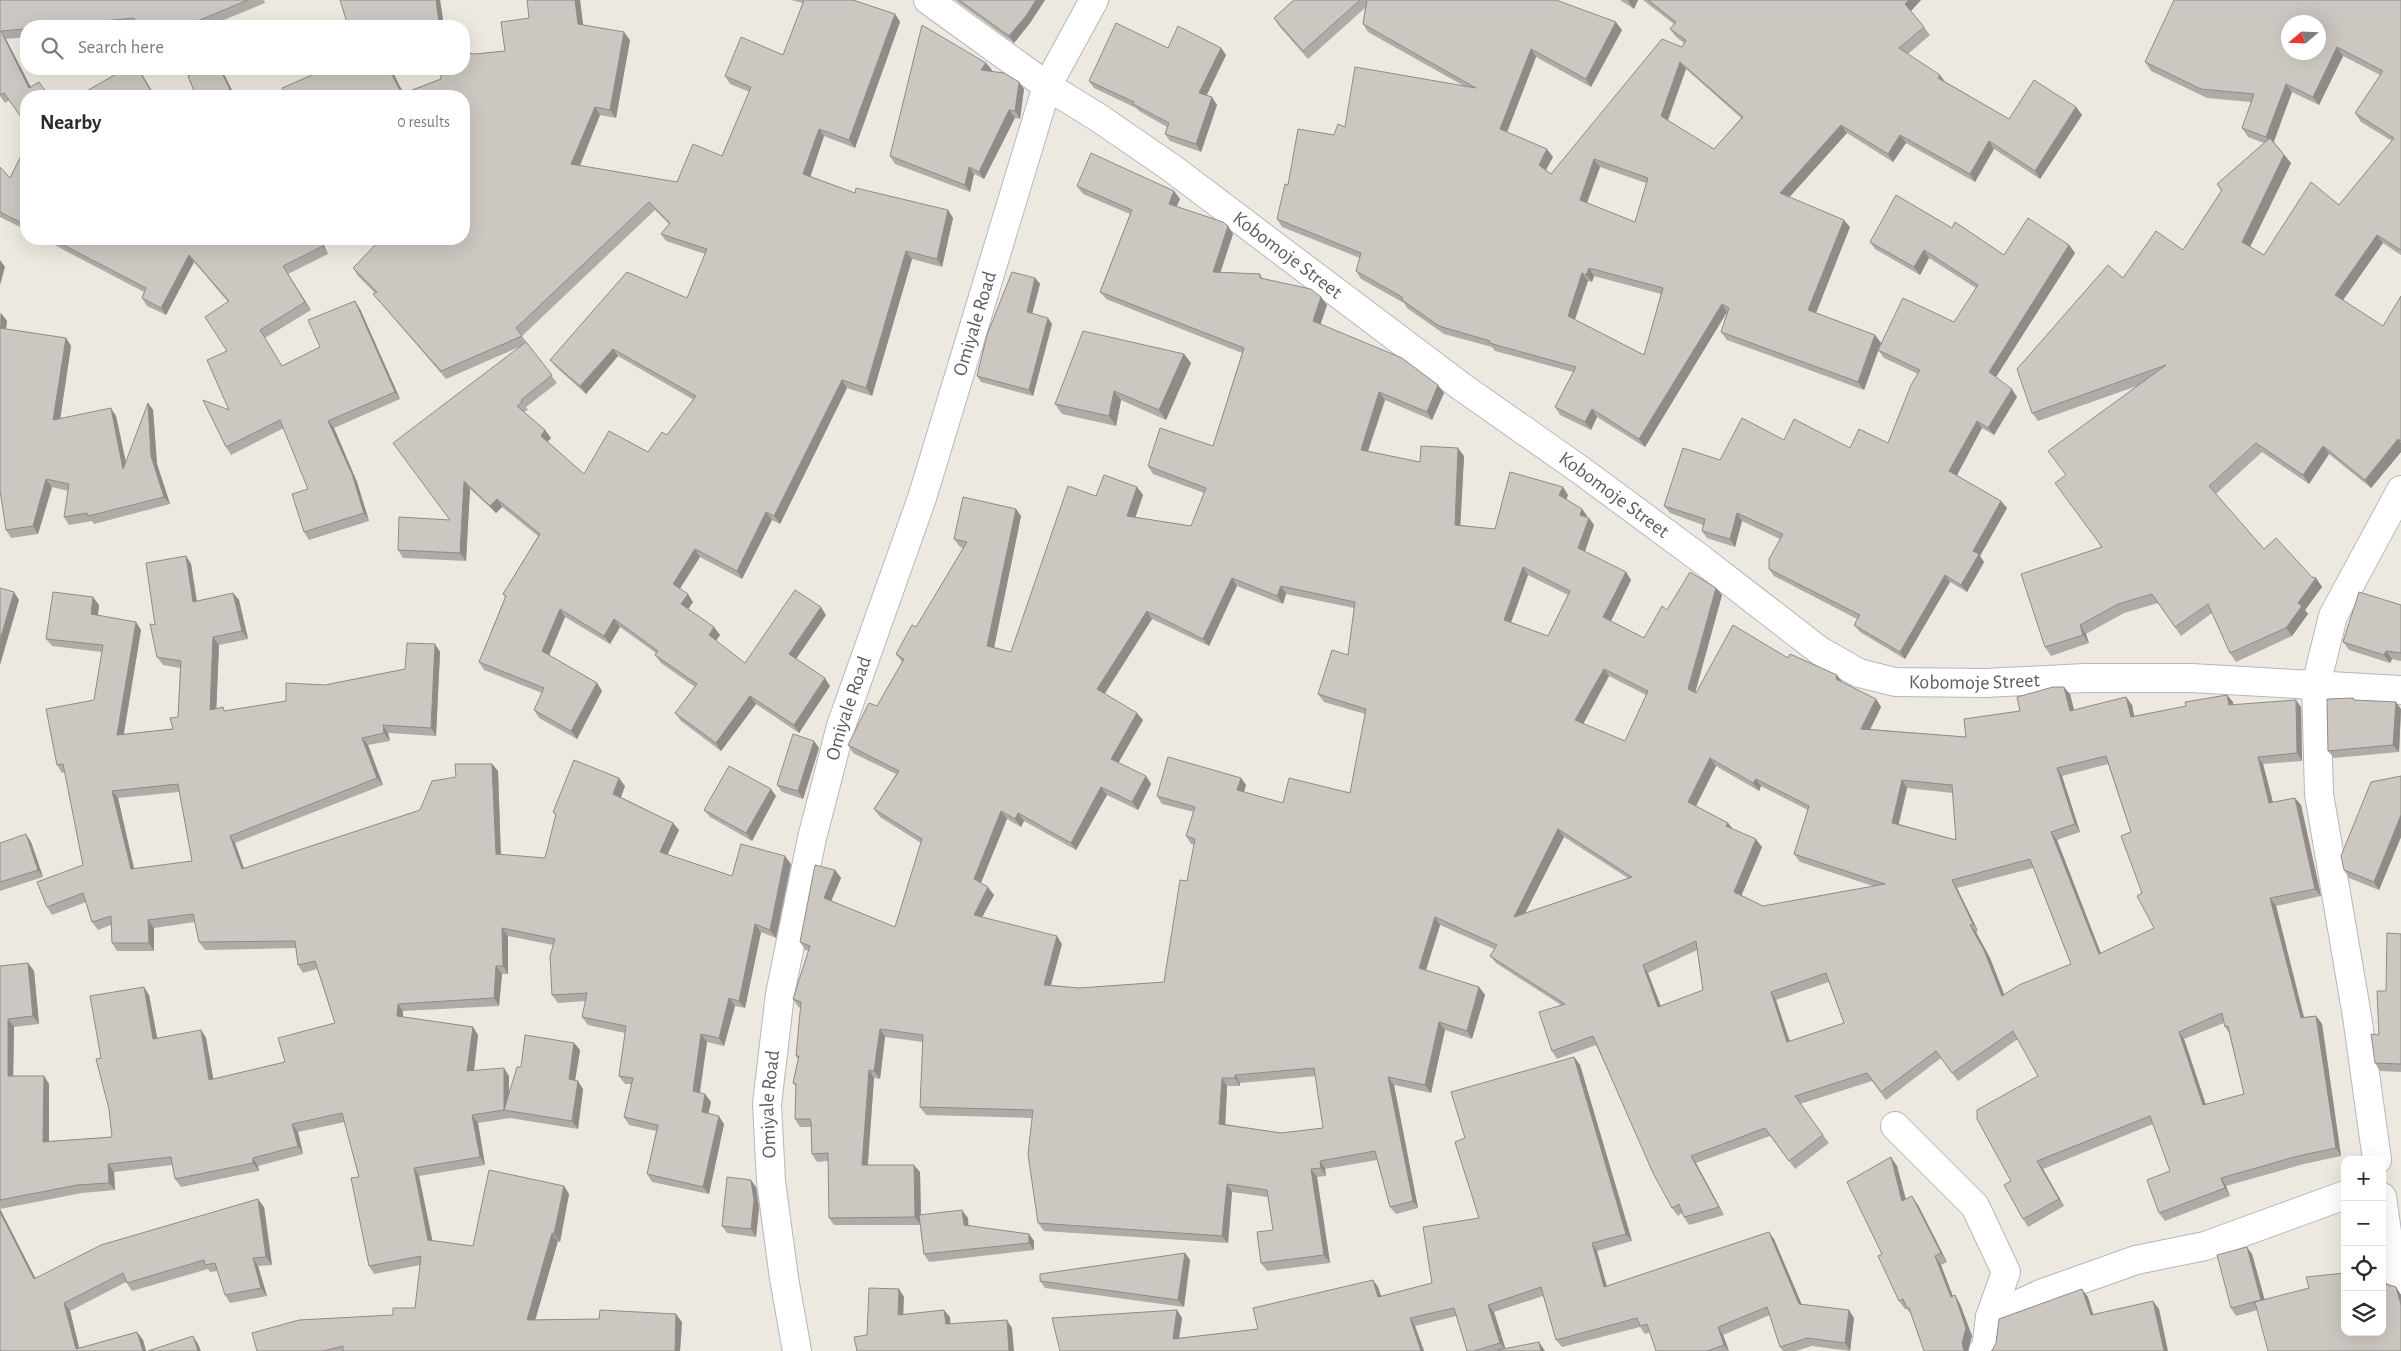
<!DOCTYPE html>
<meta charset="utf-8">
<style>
body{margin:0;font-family:"Alegreya Sans",sans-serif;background:#f7f7f7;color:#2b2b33}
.controls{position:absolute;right:15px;bottom:15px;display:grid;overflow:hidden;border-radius:10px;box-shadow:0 5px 20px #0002}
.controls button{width:45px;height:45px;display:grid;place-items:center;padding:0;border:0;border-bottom:1px solid #e1e1e2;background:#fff;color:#2b2b33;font:25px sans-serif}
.compass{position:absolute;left:2281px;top:15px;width:45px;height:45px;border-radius:50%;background:#fff;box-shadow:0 5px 20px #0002;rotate:251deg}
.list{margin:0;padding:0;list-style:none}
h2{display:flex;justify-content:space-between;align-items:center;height:65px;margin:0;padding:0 20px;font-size:21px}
h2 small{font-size:16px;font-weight:400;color:#7c7c81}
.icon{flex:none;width:28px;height:28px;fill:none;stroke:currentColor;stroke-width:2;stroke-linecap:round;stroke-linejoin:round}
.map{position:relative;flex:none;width:2401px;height:1351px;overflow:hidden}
.search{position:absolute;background:#fff;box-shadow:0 5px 20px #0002;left:20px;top:20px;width:450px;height:55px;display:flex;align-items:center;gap:12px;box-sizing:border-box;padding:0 18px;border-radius:20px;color:#7c7c81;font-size:19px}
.panel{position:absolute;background:#fff;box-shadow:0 5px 20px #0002;left:20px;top:90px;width:450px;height:155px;border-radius:20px}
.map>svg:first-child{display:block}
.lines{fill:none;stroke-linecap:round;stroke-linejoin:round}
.minor-casing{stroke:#b3b7bc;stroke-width:30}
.minor{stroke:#fff;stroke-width:28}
.wall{fill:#b0aba6;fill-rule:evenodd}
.shaded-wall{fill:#908b87}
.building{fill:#cdc7c1;stroke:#908b87;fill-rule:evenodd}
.labels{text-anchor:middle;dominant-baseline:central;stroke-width:4.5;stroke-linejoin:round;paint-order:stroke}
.street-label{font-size:20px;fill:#595e62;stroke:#fff}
</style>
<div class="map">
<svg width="2401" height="1351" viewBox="0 0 2401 1351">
<rect width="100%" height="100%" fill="#ede9e0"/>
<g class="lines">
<g class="minor-casing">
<g id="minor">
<path id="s1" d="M 928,0 L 1047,86 L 1099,118 L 1173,169 L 1462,387 L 1579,469 L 1701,559 L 1820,651 L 1859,673 L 1895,682 L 1985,683 L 2085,678 L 2191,678 L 2401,690"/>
<path d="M 1895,1126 L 1975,1206 L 2006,1272 L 1990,1317 L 1986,1349 L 1983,1351"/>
<path d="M 2377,1160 L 2357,1016 L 2319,794 L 2316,685 L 2333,616 L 2401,490"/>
<path d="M 2382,1197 L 2391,1260 L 2401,1280"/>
<path d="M 1990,1317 L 2043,1293 L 2136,1260 L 2205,1246 L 2345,1195"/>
<path id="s2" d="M 797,1351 L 784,1278 L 771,1181 L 767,1104 L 780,994 L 812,838 L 841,726 L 922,498 L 1047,86 L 1094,0"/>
</g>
</g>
<use href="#minor" class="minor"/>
</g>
<path class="wall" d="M 0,0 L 264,0 L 265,3 L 209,26 L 26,26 L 26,37 L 6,39 L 31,87 L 5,103 L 0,96 Z
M 340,0 L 440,0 L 444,26 L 348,26 Z
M 527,0 L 580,0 L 583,25 L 630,40 L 616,118 L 600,115 L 580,166 L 677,182 L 722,156 L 750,92 L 730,84 L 725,76 L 783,55 L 803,3 L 791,0 L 853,0 L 895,14 L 900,22 L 855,148 L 824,136 L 810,176 L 855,193 L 948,210 L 953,218 L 942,267 L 912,259 L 872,396 L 847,388 L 780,524 L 772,520 L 742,579 L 700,557 L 680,589 L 693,602 L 688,609 L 714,627 L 720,635 L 716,641 L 745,663 L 826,615 L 796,659 L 830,686 L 799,733 L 756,704 L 721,751 L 681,721 L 675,713 L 695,687 L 661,663 L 655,655 L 656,653 L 620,627 L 610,644 L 565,617 L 549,655 L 597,683 L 602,691 L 577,739 L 539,718 L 534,710 L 542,693 L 484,670 L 479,662 L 505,597 L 503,594 L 538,536 L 502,507 L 496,513 L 470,489 L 466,561 L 403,558 L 398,550 L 450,520 L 519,347 L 446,379 L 379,301 L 373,294 L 375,293 L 358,276 L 353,268 L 378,242 L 376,239 L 464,239 L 464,96 L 286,96 L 391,69 L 403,93 L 441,79 L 475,54 L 505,51 L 529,18 ZM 655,210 L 669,224 L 661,234 L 666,241 L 705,254 L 687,298 L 550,360 L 556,367 L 586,394 L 618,356 L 694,400 L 667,435 L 648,452 L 584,474 L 548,442 L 551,438 L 545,430 L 524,412 L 528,410 L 526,407 L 557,383 L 522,336 Z
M 955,0 L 1045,0 L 1030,23 L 1014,43 Z
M 1294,0 L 1556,0 L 1622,30 L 1591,87 L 1536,57 L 1507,133 L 1553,157 L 1546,170 L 1551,174 L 1682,47 L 1684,43 L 1676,37 L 1670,29 L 1674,24 L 1643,0 L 1921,0 L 1911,11 L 1924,27 L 1930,35 L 1908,54 L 1946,82 L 2009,119 L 2076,107 L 2082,115 L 2040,179 L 1994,149 L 1975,182 L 1906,143 L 1893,162 L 1847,133 L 1789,197 L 1850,227 L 1816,313 L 1875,335 L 1881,343 L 1864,390 L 1727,340 L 1721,332 L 1727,312 L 1645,447 L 1597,417 L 1591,430 L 1560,415 L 1555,407 L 1573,372 L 1495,351 L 1492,347 L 1444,334 L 1407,308 L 1404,303 L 1361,279 L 1356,271 L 1360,258 L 1282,227 L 1277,219 L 1288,185 L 1334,135 L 1345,127 L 1464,86 L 1368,32 L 1363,24 L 1365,8 L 1308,59 L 1279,26 L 1274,18 ZM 1686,69 L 1741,118 L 1714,149 L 1668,121 ZM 1600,167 L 1646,183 L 1635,222 L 1587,203 ZM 1594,276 L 1661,294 L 1644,355 L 1575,320 L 1588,281 L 1592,282 Z
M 1620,0 L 1638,0 L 1634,9 Z
M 2401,0 L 2401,255 L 2383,243 L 2343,300 L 2383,326 L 2401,296 L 2401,452 L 2371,488 L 2329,454 L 2309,484 L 2262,452 L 2216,494 L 2264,549 L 2312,577 L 2316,578 L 2322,587 L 2305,610 L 2308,614 L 2292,636 L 2236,662 L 2230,653 L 2212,613 L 2181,636 L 2158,603 L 2124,613 L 2086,634 L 2089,643 L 2051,656 L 2045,647 L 2101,547 L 2066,475 L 2137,386 L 2038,421 L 2032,413 L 2123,278 L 2183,250 L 2221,191 L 2217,184 L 2264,143 L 2248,137 L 2242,128 L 2251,102 L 2207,98 L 2151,71 L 2145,62 ZM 2343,56 L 2380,75 L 2355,113 L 2361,122 L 2392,141 L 2339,205 L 2264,255 L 2250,247 L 2291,163 L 2274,142 L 2292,92 L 2319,105 Z
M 1168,48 L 1221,48 L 1226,55 L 1207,95 L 1217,105 L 1201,152 L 1170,141 L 1165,134 L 1167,127 L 1139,111 L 1136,108 L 1094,88 L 1089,81 Z
M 986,63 L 992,70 L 991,71 L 1024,89 L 1020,119 L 1015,118 L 984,179 L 974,174 L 970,192 L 895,164 L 890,156 Z
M 26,146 L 26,230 L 0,217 L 0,167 L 10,178 Z
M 1077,186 L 1174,191 L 1180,199 L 1176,206 L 1228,226 L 1233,234 L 1220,272 L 1260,274 L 1263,279 L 1321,297 L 1327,305 L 1320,324 L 1444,393 L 1432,420 L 1385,400 L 1368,451 L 1420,462 L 1464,456 L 1460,525 L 1495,529 L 1568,495 L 1566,499 L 1582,509 L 1587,516 L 1587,517 L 1594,525 L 1585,552 L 1626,572 L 1631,580 L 1611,621 L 1644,638 L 1667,610 L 1716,588 L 1722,595 L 1695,692 L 1696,693 L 1788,658 L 1842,682 L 1876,699 L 1881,707 L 1870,729 L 1966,737 L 2020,711 L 2070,694 L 2074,710 L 2126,697 L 2132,705 L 2134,716 L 2186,706 L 2227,695 L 2233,702 L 2233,705 L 2301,707 L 2302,761 L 2263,764 L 2273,802 L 2295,798 L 2301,805 L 2321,896 L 2276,906 L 2304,1017 L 2316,1016 L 2322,1024 L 2341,1156 L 2304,1164 L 2226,1186 L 2230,1196 L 2165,1221 L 2159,1213 L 2170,1171 L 2153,1124 L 2043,1169 L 2064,1206 L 2028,1227 L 2023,1219 L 2011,1181 L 2038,1076 L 2018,1039 L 1958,1081 L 1941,1058 L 1886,1100 L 1872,1081 L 1800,1104 L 1829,1143 L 1795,1169 L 1770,1136 L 1696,1163 L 1724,1215 L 1689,1225 L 1684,1217 L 1682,1213 L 1678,1216 L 1672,1208 L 1596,1045 L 1557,1059 L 1552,1051 L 1561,1005 L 1496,963 L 1490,956 L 1494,949 L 1440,925 L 1426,971 L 1479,987 L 1485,995 L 1472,1039 L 1445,1030 L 1431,1093 L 1394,1085 L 1418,1208 L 1396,1214 L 1390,1207 L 1377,1160 L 1325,1169 L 1326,1176 L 1317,1177 L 1330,1263 L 1267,1271 L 1261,1263 L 1273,1230 L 1268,1197 L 1232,1192 L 1228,1243 L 1044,1231 L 1038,1223 L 1032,1118 L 926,1115 L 920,1107 L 923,1042 L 885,1037 L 880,1079 L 874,1078 L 868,1165 L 920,1172 L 921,1215 L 968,1218 L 968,1226 L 1029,1234 L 1034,1241 L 1034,1250 L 929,1262 L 924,1254 L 920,1225 L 834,1225 L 829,1218 L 828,1161 L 817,1162 L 812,1154 L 811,1127 L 800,1127 L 795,1119 L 796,1087 L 793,1083 L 798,1059 L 796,1056 L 801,1008 L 798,1007 L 793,999 L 809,951 L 805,950 L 800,942 L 835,870 L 841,878 L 831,901 L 895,927 L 921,843 L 880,817 L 874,809 L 896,774 L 853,753 L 848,745 L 877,706 L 902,662 L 896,654 L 916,627 L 963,548 L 960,547 L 954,539 L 1021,516 L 994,647 L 1011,652 L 1096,496 L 1137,487 L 1143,495 L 1135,518 L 1191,526 L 1204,493 L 1153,474 L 1148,466 L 1213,446 L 1242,353 L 1106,299 L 1100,292 L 1130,214 L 1083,194 ZM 1528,575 L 1568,595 L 1548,636 L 1511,622 ZM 1237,586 L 1283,604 L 1286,594 L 1354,608 L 1348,655 L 1318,694 L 1324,702 L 1365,714 L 1350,793 L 1283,803 L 1244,792 L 1246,785 L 1241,778 L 1157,796 L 1162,804 L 1194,812 L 1186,836 L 1191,844 L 1194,845 L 1187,881 L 1164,982 L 1079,988 L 1051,985 L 1062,944 L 982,917 L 994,895 L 981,883 L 1007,819 L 1021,827 L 1024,821 L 1076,850 L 1107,795 L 1138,810 L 1151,784 L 1146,776 L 1118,763 L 1143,720 L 1105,694 L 1152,619 L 1209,646 ZM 1609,676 L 1646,695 L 1625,741 L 1583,724 ZM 2108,764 L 2131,832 L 2142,893 L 2154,928 L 2101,953 L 2057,840 L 2080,832 L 2062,776 ZM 1716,766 L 1759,791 L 1761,786 L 1808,810 L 1794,854 L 1800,862 L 1873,886 L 1763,906 L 1741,895 L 1762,847 L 1733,829 L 1728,823 L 1696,806 ZM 1907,788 L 1953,793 L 1956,840 L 1899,824 ZM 1564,837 L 1628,878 L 1525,913 ZM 2033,868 L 2071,964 L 2004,995 L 1990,958 L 1976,932 L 1978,931 L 1957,888 ZM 1697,950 L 1703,990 L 1660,1006 L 1648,973 ZM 1829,982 L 1844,1023 L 1790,1041 L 1776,1000 ZM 2224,1023 L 2225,1027 L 2229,1033 L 2244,1094 L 2206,1104 L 2184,1039 ZM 1316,1076 L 1323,1128 L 1281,1133 L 1225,1124 L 1227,1086 L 1240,1086 L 1240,1083 Z
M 1952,228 L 2004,255 L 2069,245 L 2075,253 L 1996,377 L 2017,397 L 1994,435 L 1982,428 L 1957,475 L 2007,508 L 1980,556 L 1984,562 L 1967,592 L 1950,582 L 1905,659 L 1860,632 L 1854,625 L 1857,619 L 1774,576 L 1769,569 L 1780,539 L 1742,521 L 1735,547 L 1707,538 L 1702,531 L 1703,525 L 1670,513 L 1664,506 L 1720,460 L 1784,440 L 1850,448 L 1888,443 L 1918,374 L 1884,358 L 1878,350 L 1954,322 L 1976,288 L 1929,258 L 1920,275 L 1875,249 L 1870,242 Z
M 43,239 L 321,239 L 328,254 L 288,274 L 311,310 L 265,338 L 282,366 L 320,347 L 360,309 L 400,399 L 334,428 L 357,482 L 369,521 L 309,540 L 304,532 L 308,489 L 284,428 L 231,455 L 226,447 L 229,410 L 227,351 L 228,302 L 194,262 L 166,315 L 147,306 L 142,298 L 144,292 Z
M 1035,278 L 1040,284 L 1032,313 L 1052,324 L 1033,396 L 981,382 L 977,376 Z
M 0,313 L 7,321 L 6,329 L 66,338 L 71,346 L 60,418 L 116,416 L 126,463 L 148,403 L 153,410 L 157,464 L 170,504 L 94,524 L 92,521 L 69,525 L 64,517 L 68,491 L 52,487 L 38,534 L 11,538 L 6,530 Z
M 1184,354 L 1191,363 L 1166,420 L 1121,400 L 1116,426 L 1062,414 L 1055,404 Z
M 186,556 L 191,564 L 197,601 L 233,593 L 239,600 L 248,639 L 219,645 L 216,709 L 223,707 L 225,711 L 286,701 L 325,685 L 405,669 L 435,644 L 440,652 L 436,736 L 388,733 L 390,741 L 368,745 L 383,785 L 235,843 L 244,868 L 420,810 L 456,777 L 492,764 L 498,771 L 501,855 L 545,858 L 556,816 L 553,812 L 625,786 L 621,797 L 673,823 L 679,830 L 667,855 L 732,876 L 791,864 L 776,938 L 761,932 L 745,1008 L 735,1006 L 724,1046 L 707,1042 L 699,1093 L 705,1094 L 711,1102 L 708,1113 L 724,1124 L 709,1194 L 652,1182 L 647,1174 L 656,1131 L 629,1125 L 624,1117 L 631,1084 L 625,1084 L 619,1076 L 625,1033 L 588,1025 L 582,1017 L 586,1001 L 558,1003 L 552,995 L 553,945 L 508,936 L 508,974 L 502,974 L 499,1006 L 403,1011 L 403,1017 L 473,1027 L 478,1035 L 474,1071 L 509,1076 L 509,1092 L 521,1067 L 574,1043 L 580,1050 L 575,1080 L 583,1089 L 578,1129 L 510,1118 L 478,1123 L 485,1165 L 419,1176 L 432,1241 L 473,1246 L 564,1186 L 569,1194 L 560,1242 L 558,1241 L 535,1320 L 682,1322 L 680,1351 L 257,1351 L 393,1315 L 415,1308 L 420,1265 L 374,1274 L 369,1266 L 359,1177 L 345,1122 L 298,1132 L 303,1154 L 258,1166 L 259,1171 L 181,1187 L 175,1179 L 172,1165 L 114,1172 L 115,1190 L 82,1193 L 0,1209 L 0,966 L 28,963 L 34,971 L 39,1024 L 14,1027 L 13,1076 L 44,1076 L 49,1084 L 49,1141 L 112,1137 L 109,1109 L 101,1058 L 149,995 L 157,1038 L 201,1030 L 206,1038 L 213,1079 L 285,1062 L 335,1023 L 317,969 L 303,973 L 298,965 L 296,948 L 205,950 L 199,942 L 195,922 L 154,928 L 154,951 L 117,951 L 112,943 L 111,925 L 98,930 L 92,922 L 86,902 L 52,915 L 47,907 L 83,865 L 65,772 L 62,773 L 57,765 L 94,700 L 102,652 L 52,646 L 46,639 L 99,605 L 98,615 L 141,630 L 124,734 L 173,729 L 178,717 L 180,668 L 163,665 L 157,657 L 155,625 ZM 179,792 L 192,861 L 134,869 L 118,798 Z
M 2401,605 L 2401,661 L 2392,659 L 2390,663 L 2349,650 L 2343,642 Z
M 2353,698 L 2355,700 L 2401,709 L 2399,752 L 2334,758 L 2328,751 Z
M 814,741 L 819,748 L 803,799 L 782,792 L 777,785 Z
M 2401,776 L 2401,837 L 2379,890 L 2349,878 L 2344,870 Z
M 776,796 L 752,841 L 710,817 L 704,810 Z
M 31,842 L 43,877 L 0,891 L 0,843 Z
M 2401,934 L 2401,1072 L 2380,1071 L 2375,1063 L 2379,1035 L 2386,991 Z
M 1574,1057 L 1580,1065 L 1632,1241 L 1597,1251 L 1607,1286 L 1774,1239 L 1801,1304 L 1854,1318 L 1850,1351 L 1812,1346 L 1796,1351 L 1783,1351 L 1780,1347 L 1770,1315 L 1723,1335 L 1729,1351 L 1656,1351 L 1650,1332 L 1645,1334 L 1640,1327 L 1562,1347 L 1556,1340 L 1543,1296 L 1494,1312 L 1505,1349 L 1539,1342 L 1545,1351 L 1467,1351 L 1456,1316 L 1415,1326 L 1424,1351 L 1060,1351 L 1177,1310 L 1182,1318 L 1179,1338 L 1258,1329 L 1373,1280 L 1378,1287 L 1381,1296 L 1432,1283 L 1479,1218 L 1465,1138 Z
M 1897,1166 L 1906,1199 L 1918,1205 L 1947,1262 L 1941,1265 L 1953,1296 L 1960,1304 L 1972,1336 L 1968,1351 L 1924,1351 L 1911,1314 L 1907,1309 L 1905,1309 L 1899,1301 L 1882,1254 Z
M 756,1187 L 759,1208 L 756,1237 L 727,1233 L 722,1226 Z
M 264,1207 L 272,1265 L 258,1266 L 267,1296 L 230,1303 L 225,1295 L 218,1271 L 210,1272 L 208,1269 L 132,1291 L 126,1282 L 70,1311 L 79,1348 L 137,1332 L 143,1340 L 146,1351 L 0,1351 L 0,1209 L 35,1278 Z
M 1185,1253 L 1190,1260 L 1184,1307 L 1045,1288 L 1040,1281 Z
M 2252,1254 L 2264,1299 L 2387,1284 L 2396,1287 L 2401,1295 L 2401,1351 L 2258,1310 L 2236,1316 L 2231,1308 Z"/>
<path class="shaded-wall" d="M 436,0 L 440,0 L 444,26 L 442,26 L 439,22 Z
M 575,0 L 580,0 L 584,32 L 578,24 Z
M 1036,0 L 1045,0 L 1030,23 L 1014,43 L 1009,36 Z
M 1629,0 L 1638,0 L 1634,9 L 1628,1 Z
M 1909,0 L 1921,0 L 1910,12 L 1905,4 Z
M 895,14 L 900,22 L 855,148 L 849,140 Z
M 1616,22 L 1622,30 L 1591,87 L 1586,79 Z
M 1,31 L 6,39 L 35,96 L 29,88 Z
M 624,32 L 630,40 L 616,118 L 610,110 Z
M 2337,47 L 2343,56 L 2319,105 L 2313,97 Z
M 1221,48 L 1226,55 L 1204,100 L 1199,93 Z
M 1531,49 L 1536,57 L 1505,137 L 1500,129 Z
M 1680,62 L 1686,69 L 1666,124 L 1661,116 Z
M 986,63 L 992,70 L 986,77 L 981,70 Z
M 138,69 L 139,69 L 155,96 L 154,96 Z
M 220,69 L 221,69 L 222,70 L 235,96 L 233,96 Z
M 389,69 L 391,69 L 405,96 L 404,96 Z
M 1940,75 L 1946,83 L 1938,78 Z
M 1019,82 L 1024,89 L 1020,119 L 1015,111 Z
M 2286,84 L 2292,92 L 2272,146 L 2266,137 Z
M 1212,97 L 1217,105 L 1201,152 L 1196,144 Z
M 595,107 L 600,115 L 577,172 L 571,164 Z
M 2076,107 L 2082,115 L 2040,179 L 2035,171 Z
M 1009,110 L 1015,118 L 984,179 L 979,172 Z
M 1841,125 L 1847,133 L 1786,201 L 1780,193 Z
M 819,129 L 824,136 L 809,181 L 803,174 Z
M 1900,135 L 1906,143 L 1893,162 L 1888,154 Z
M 1989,141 L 1994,149 L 1975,182 L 1970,174 Z
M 1547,149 L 1553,157 L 1544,173 L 1539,165 Z
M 2284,155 L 2291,163 L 2248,251 L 2242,242 Z
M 1594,159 L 1600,167 L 1585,208 L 1580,200 Z
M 969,167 L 974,174 L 970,192 L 965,185 Z
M 1174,191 L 1180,199 L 1174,212 L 1169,204 Z
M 948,210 L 953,218 L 942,267 L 937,259 Z
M 1844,220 L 1850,227 L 1814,318 L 1808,310 Z
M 1228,226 L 1233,234 L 1218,280 L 1213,272 Z
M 2377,235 L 2383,243 L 2341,303 L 2335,295 Z
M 319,239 L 321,239 L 328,254 L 323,246 Z
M 2069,245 L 2075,253 L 1994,380 L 1989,372 Z
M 1924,250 L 1929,258 L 1920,275 L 1914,267 Z
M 906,251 L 912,259 L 872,396 L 866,388 Z
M 189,255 L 194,262 L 166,315 L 161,308 Z
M 0,260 L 5,267 L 0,285 Z
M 283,266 L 288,274 L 311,310 L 305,302 Z
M 1589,268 L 1594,276 L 1592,282 L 1586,275 Z
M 1582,273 L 1588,281 L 1573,324 L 1568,316 Z
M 1035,278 L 1040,284 L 1031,318 L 1027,312 Z
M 1321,297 L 1327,305 L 1319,329 L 1313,321 Z
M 355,301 L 360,309 L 400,399 L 395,392 Z
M 1722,304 L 1727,312 L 1645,447 L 1639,439 Z
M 1,313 L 7,321 L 5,336 L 0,329 Z
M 1048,318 L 1052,324 L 1033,396 L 1029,390 Z
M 1875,335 L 1881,343 L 1864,390 L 1858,382 Z
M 66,338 L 71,346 L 59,427 L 53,420 Z
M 613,349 L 618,356 L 586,394 L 580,386 Z
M 1184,354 L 1191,363 L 1166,420 L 1159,410 Z
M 842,380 L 847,388 L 780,524 L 774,516 Z
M 1438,385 L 1444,393 L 1432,420 L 1427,412 Z
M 2012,389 L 2017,397 L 1994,435 L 1988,428 Z
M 1114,391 L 1121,400 L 1116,426 L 1109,416 Z
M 1379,392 L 1385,400 L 1366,457 L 1361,450 Z
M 148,403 L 153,410 L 157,464 L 170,504 L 164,497 L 151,456 Z
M 111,408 L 116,416 L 129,477 L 123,469 Z
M 1592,409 L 1597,417 L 1591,430 L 1585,422 Z
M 328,421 L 334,428 L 357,482 L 369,521 L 364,513 Z
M 1977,421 L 1982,428 L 1955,479 L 1949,471 Z
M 545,430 L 551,438 L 546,443 L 541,436 Z
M 2398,439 L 2401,443 L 2401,452 L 2371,488 L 2365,480 Z
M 2323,446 L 2329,454 L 2309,484 L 2303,475 Z
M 1458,448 L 1464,456 L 1460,533 L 1455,525 Z
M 46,479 L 52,487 L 38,534 L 33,526 Z
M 464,481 L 470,489 L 466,561 L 460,553 Z
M 1137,487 L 1143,495 L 1133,524 L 1127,516 Z
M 1563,487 L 1568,495 L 1565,503 L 1559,495 Z
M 497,499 L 502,507 L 496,513 L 490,506 Z
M 2001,501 L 2007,508 L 1980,556 L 1984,562 L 1967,592 L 1961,585 L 1973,551 Z
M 1016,509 L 1021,516 L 993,653 L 987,646 Z
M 1582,509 L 1587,516 L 1585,522 L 1580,515 Z
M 766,512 L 772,520 L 742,579 L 737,571 Z
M 1737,513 L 1742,521 L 1735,547 L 1730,539 Z
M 1589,518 L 1594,525 L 1583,556 L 1578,548 Z
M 695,549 L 700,557 L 678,591 L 673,584 Z
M 186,556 L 191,564 L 198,610 L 193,602 Z
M 1523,567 L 1528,575 L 1509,628 L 1504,620 Z
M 1626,572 L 1631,580 L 1609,625 L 1603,617 Z
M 1945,575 L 1950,582 L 1905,659 L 1900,652 Z
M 1232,578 L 1237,586 L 1209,646 L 1203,639 Z
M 2316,578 L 2322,587 L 2305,610 L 2308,614 L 2292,636 L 2286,628 L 2298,603 Z
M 1281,586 L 1286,594 L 1283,604 L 1277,596 Z
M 1716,588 L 1722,595 L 1694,697 L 1688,689 Z
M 14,592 L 19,600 L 0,665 L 0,640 Z
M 233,593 L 239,600 L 248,639 L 242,631 Z
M 688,594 L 693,602 L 686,612 L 681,604 Z
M 93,597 L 99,605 L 97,622 L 91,614 Z
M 821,607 L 826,615 L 794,662 L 789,654 Z
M 560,609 L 565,617 L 548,658 L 542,651 Z
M 1147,611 L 1152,619 L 1102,697 L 1097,689 Z
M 614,619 L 620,627 L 610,644 L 604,636 Z
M 136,622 L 141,630 L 122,743 L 117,735 Z
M 2080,625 L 2086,634 L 2089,643 L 2083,635 Z
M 714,627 L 720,635 L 714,643 L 709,635 Z
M 213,637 L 219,645 L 216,718 L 210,710 Z
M 435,644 L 440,652 L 436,736 L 431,728 Z
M 2386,651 L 2392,659 L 2390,663 L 2384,655 Z
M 1604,669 L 1609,676 L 1581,728 L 1575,720 Z
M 1837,675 L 1843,683 L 1836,679 Z
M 825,678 L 830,686 L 799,733 L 794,725 Z
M 597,683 L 602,691 L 577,739 L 571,731 Z
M 2064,687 L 2070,694 L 2076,718 L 2070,711 Z
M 2227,695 L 2233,702 L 2234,713 L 2229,705 Z
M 750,696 L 756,704 L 721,751 L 716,743 Z
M 2126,697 L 2132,705 L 2136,725 L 2131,717 Z
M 1876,699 L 1881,707 L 1867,736 L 1861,729 Z
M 2296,700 L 2301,707 L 2302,761 L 2297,753 Z
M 2396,702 L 2401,709 L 2399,752 L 2393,745 Z
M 1137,713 L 1143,720 L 1116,767 L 1111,759 Z
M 383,725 L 388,733 L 390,741 L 384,733 Z
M 362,738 L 368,745 L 383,785 L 377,778 Z
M 814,741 L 819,748 L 803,799 L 798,791 Z
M 2258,757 L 2263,764 L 2275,811 L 2269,803 Z
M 1710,758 L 1716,766 L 1694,810 L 1688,802 Z
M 492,764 L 498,771 L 501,862 L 496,854 Z
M 2057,768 L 2062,776 L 2080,832 L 2075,824 Z
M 1146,776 L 1151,784 L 1138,810 L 1132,802 Z
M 619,778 L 625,786 L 619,802 L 613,794 Z
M 1241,778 L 1246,785 L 1242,798 L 1237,790 Z
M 1756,779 L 1761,786 L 1759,791 L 1753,783 Z
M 1902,780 L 1907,788 L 1897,830 L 1892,823 Z
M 1101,787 L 1107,795 L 1076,850 L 1071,843 Z
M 771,789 L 776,796 L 752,841 L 746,833 Z
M 112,791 L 118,798 L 136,877 L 131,869 Z
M 2295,798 L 2301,805 L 2321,896 L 2315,889 Z
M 1001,811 L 1007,819 L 979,887 L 974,879 Z
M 1018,813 L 1024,821 L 1021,827 L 1015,819 Z
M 2401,815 L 2401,837 L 2379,890 L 2374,882 Z
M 673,823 L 679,830 L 665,860 L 660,852 Z
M 1728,823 L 1733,830 L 1726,826 Z
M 1558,829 L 1564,837 L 1519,925 L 1514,917 Z
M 2051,832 L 2057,840 L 2104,962 L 2099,954 Z
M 26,834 L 31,842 L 43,877 L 38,870 Z
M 230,836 L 235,843 L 247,877 L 242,869 Z
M 1756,839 L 1762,847 L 1740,899 L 1734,892 Z
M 785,856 L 791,864 L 776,938 L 770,930 Z
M 835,870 L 841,878 L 829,906 L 824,898 Z
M 1952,880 L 1957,888 L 1978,931 L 1973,924 Z
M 988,887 L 994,895 L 979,923 L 974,915 Z
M 2270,898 L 2276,906 L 2306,1026 L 2301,1018 Z
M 1435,917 L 1440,925 L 1424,976 L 1419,968 Z
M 148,920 L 154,928 L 154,951 L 149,943 Z
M 755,924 L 761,932 L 745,1008 L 739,1001 Z
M 1970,925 L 1976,932 L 1990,958 L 2008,1004 L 2002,996 Z
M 502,928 L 508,936 L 508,974 L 503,966 Z
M 1057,936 L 1062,944 L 1049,992 L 1044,985 Z
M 28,963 L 34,971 L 39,1024 L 33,1016 Z
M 1643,965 L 1648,973 L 1664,1014 L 1658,1007 Z
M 496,966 L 502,974 L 499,1006 L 494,998 Z
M 144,987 L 149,995 L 159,1047 L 153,1039 Z
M 1479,987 L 1485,995 L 1472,1039 L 1467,1031 Z
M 1771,992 L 1776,1000 L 1792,1050 L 1787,1042 Z
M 729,998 L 735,1006 L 724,1046 L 719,1038 Z
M 398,1004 L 403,1011 L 403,1024 L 397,1016 Z
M 2316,1016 L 2322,1024 L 2341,1156 L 2336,1148 Z
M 8,1019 L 14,1027 L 13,1084 L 8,1076 Z
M 1439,1022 L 1445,1030 L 1431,1093 L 1425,1085 Z
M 473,1027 L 478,1035 L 473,1079 L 467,1071 Z
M 880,1029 L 885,1037 L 880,1079 L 874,1071 Z
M 201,1030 L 206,1038 L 215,1088 L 209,1080 Z
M 2179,1032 L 2184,1039 L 2208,1112 L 2203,1105 Z
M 701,1034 L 707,1042 L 699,1099 L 693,1091 Z
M 574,1043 L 580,1050 L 574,1087 L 569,1079 Z
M 1574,1057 L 1580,1065 L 1632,1241 L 1626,1234 Z
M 504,1068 L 509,1076 L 509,1111 L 504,1110 Z
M 869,1070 L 874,1078 L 867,1173 L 862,1165 Z
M 1235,1075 L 1240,1083 L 1240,1086 L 1235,1078 Z
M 44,1076 L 49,1084 L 49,1150 L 43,1142 Z
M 1388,1077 L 1394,1085 L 1418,1208 L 1413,1201 Z
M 1222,1078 L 1227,1086 L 1225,1131 L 1219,1124 Z
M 578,1081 L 583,1089 L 578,1129 L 572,1121 Z
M 705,1094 L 711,1102 L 707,1120 L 702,1112 Z
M 472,1115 L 478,1123 L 485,1165 L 480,1157 Z
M 719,1116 L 724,1124 L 709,1194 L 703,1187 Z
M 292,1124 L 298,1132 L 303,1154 L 298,1146 Z
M 1691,1156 L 1696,1163 L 1724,1215 L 1719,1207 Z
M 1891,1157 L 1897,1166 L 1908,1209 L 1902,1201 Z
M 253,1158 L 258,1166 L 259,1171 L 253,1163 Z
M 1320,1161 L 1325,1169 L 1326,1176 L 1321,1168 Z
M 2037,1161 L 2043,1169 L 2064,1206 L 2059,1199 Z
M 108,1164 L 114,1172 L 115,1190 L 109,1183 Z
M 914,1165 L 920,1172 L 921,1225 L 915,1217 Z
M 414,1168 L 419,1176 L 434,1248 L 428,1240 Z
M 1311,1169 L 1317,1177 L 1330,1263 L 1324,1255 Z
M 2221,1178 L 2226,1186 L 2230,1196 L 2225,1188 Z
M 751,1180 L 756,1187 L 759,1208 L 756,1237 L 751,1229 Z
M 1227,1184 L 1232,1192 L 1228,1243 L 1222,1236 Z
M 564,1186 L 569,1194 L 560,1242 L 554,1234 Z
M 1912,1196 L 1918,1205 L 1947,1262 L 1941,1253 Z
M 258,1199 L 264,1207 L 272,1265 L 266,1257 Z
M 0,1209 L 40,1287 L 34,1279 L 0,1212 Z
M 962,1210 L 968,1218 L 969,1233 L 964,1225 Z
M 1769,1232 L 1774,1239 L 1805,1312 L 1799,1304 Z
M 552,1233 L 558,1241 L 533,1328 L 527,1320 Z
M 1029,1234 L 1034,1241 L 1034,1250 L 1029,1243 Z
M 1592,1243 L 1597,1251 L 1609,1295 L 1604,1287 Z
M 2247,1247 L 2252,1254 L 2267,1308 L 2261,1300 Z
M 1185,1253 L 1190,1260 L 1184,1307 L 1178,1300 Z
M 1935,1256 L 1941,1265 L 1956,1305 L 1951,1297 Z
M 253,1258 L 258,1266 L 267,1296 L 261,1288 Z
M 1373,1280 L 1378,1287 L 1384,1305 L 1378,1297 Z
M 2396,1287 L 2401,1295 L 2401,1305 Z
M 899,1289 L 904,1297 L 903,1322 L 898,1315 Z
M 2082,1289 L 2088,1297 L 2096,1323 L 2091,1315 Z
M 1955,1295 L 1960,1304 L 1972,1336 L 1968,1351 L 1964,1351 L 1962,1343 Z
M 2153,1301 L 2159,1309 L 2168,1351 L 2164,1351 Z
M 64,1303 L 70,1311 L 80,1351 L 76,1349 Z
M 1488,1305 L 1494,1312 L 1506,1350 L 1500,1343 Z
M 944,1310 L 950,1317 L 951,1332 L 946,1324 Z
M 1177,1310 L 1182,1318 L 1178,1346 L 1173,1339 Z
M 1849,1310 L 1854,1318 L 1850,1351 L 1845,1343 Z
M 676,1314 L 682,1322 L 680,1351 L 675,1351 Z
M 1410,1318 L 1415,1326 L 1424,1351 L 1421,1351 Z
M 1007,1320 L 1012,1328 L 1014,1351 L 1009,1351 Z
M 1718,1327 L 1723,1335 L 1729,1351 L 1724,1345 Z
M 137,1332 L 143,1340 L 146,1351 L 143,1351 Z
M 193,1336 L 198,1344 L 201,1351 L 198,1351 Z
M 1539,1342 L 1544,1350 L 1545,1351 L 1541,1351 Z"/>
<path class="building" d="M 0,0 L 248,0 L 185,26 L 136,26 L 134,18 L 53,26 L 26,26 L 26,29 L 1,31 L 29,88 L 39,82 L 49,96 L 26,96 L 26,124 L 4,93 L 0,95 Z
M 340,0 L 436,0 L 439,22 L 408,26 L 348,26 Z
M 527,0 L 575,0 L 578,24 L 624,32 L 610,110 L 595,107 L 571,164 L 677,182 L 693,144 L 722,156 L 751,87 L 725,76 L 741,37 L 783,55 L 804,0 L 853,0 L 895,14 L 849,140 L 819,129 L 803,174 L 855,193 L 856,188 L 948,210 L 937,259 L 906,251 L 866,388 L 842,380 L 774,516 L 766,512 L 737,571 L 695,549 L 673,584 L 688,594 L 681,604 L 714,627 L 709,635 L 745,663 L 795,590 L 821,607 L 789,654 L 825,678 L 794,725 L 750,696 L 716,743 L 675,713 L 697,684 L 655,655 L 658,651 L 614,619 L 604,636 L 560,609 L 542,651 L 597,683 L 571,731 L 534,710 L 544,688 L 479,662 L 506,596 L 503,594 L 540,534 L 497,499 L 490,506 L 464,481 L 460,553 L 398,550 L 399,517 L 450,520 L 393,443 L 526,342 L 552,375 L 521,400 L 522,402 L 517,406 L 545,430 L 541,436 L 584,474 L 609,431 L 648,452 L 662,432 L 667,435 L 696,396 L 613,349 L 580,386 L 550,360 L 627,272 L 687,298 L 707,249 L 661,234 L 670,223 L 649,202 L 516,328 L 522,336 L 441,371 L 373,294 L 377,292 L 353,268 L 379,241 L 377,239 L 464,239 L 464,96 L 286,96 L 282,88 L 326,69 L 389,69 L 402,94 L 441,79 L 440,69 L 464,69 L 464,53 L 475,54 L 505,51 L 501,22 L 529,18 Z
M 959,0 L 1036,0 L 1026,16 L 1009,36 Z
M 1294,0 L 1360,0 L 1303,51 L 1274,18 Z
M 1367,0 L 1556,0 L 1616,22 L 1586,79 L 1531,49 L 1500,129 L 1547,149 L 1539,165 L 1551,174 L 1662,39 L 1682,47 L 1686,40 L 1670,29 L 1676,22 L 1648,0 L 1909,0 L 1905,4 L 1924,27 L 1899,48 L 1940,75 L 1938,78 L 2009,119 L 2034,80 L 2076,107 L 2035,171 L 1989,141 L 1970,174 L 1900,135 L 1888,154 L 1841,125 L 1780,193 L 1844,220 L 1808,310 L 1875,335 L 1858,382 L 1721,332 L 1729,308 L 1722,304 L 1639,439 L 1592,409 L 1585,422 L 1555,407 L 1576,367 L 1489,343 L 1490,341 L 1439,326 L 1402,300 L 1402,297 L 1356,271 L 1361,253 L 1277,219 L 1285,184 L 1288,185 L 1298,129 L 1334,135 L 1338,124 L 1345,127 L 1355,67 L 1476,88 L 1363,24 ZM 1680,62 L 1743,117 L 1714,149 L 1661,116 ZM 1594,159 L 1648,178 L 1635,222 L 1580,200 ZM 1589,268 L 1663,288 L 1644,355 L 1568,316 L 1582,273 L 1586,275 Z
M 2174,0 L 2401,0 L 2401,250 L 2377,235 L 2335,295 L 2383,326 L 2401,296 L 2401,441 L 2398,439 L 2365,480 L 2323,446 L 2303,475 L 2256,443 L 2209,486 L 2264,549 L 2276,538 L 2312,577 L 2316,578 L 2298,603 L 2302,606 L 2286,628 L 2230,653 L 2208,604 L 2175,627 L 2152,594 L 2118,604 L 2080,625 L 2083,635 L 2045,647 L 2021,574 L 2102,547 L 2055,483 L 2066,475 L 2048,451 L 2166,365 L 2032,413 L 2017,369 L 2108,265 L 2123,278 L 2156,231 L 2183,250 L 2222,190 L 2217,184 L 2270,138 L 2284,155 L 2242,242 L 2264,255 L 2311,182 L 2339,205 L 2394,138 L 2355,113 L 2383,71 L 2337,47 L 2313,97 L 2286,84 L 2266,137 L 2242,128 L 2254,94 L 2201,89 L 2145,62 ZM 2288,22 L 2318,22 L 2318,52 L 2288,52 Z
M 1116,23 L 1168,48 L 1178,26 L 1221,48 L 1199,93 L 1212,97 L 1196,144 L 1165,134 L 1169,123 L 1133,104 L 1134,102 L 1089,81 Z
M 922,25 L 986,63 L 981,70 L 1004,73 L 1019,82 L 1015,111 L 1009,110 L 979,172 L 969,167 L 965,185 L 890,156 Z
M 125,69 L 138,69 L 154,96 L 78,96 Z
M 204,69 L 220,69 L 233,96 L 196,96 L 188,76 Z
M 26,146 L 26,225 L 0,212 L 0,167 L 10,178 Z
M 1091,153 L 1174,191 L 1169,204 L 1223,222 L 1228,226 L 1213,272 L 1260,274 L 1260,278 L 1311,289 L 1321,297 L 1313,321 L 1402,358 L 1438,385 L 1427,412 L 1379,392 L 1361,450 L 1420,462 L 1421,446 L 1458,448 L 1455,525 L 1495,529 L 1510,472 L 1563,487 L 1559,495 L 1582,509 L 1580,515 L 1589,518 L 1578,548 L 1626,572 L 1603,617 L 1644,638 L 1662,606 L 1667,610 L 1690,572 L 1716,588 L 1688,689 L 1696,693 L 1733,625 L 1788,658 L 1790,654 L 1837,675 L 1836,679 L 1876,699 L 1861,729 L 1966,737 L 1964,719 L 2020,711 L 2017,697 L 2053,687 L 2064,687 L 2070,711 L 2126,697 L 2131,717 L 2186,706 L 2185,702 L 2227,695 L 2229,705 L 2296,700 L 2297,753 L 2258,757 L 2269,803 L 2295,798 L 2315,889 L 2270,898 L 2301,1018 L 2316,1016 L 2336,1148 L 2298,1156 L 2221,1178 L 2225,1188 L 2159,1213 L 2147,1180 L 2170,1171 L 2150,1116 L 2037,1161 L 2059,1199 L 2023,1219 L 2004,1185 L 2011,1181 L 1977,1119 L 1977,1110 L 2038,1076 L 2013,1031 L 1952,1073 L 1936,1051 L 1881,1092 L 1867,1073 L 1795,1096 L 1823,1135 L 1789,1161 L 1765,1128 L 1691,1156 L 1719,1207 L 1684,1217 L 1679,1204 L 1672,1208 L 1653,1173 L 1593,1036 L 1552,1051 L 1539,1012 L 1565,1004 L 1490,956 L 1497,945 L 1435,917 L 1419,968 L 1479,987 L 1467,1031 L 1439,1022 L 1425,1085 L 1388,1077 L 1413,1201 L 1390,1207 L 1375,1151 L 1320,1161 L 1321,1168 L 1311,1169 L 1324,1255 L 1261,1263 L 1257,1232 L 1273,1230 L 1267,1190 L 1227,1184 L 1222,1236 L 1038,1223 L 1028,1154 L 1033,1110 L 920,1107 L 923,1035 L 880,1029 L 874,1071 L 869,1070 L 862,1165 L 914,1165 L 915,1217 L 829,1218 L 828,1153 L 812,1154 L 811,1122 L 810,1119 L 795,1119 L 796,1084 L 793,1083 L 799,1056 L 796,1056 L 801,1002 L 793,999 L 810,946 L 800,942 L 815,865 L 835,870 L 824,898 L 895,927 L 922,839 L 874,809 L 899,771 L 848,745 L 869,703 L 877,706 L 904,659 L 896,654 L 912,625 L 916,627 L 967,542 L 954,539 L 963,497 L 1016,509 L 987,646 L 1011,652 L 1068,486 L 1096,496 L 1104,475 L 1137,487 L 1127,516 L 1191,526 L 1206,488 L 1148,466 L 1160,428 L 1213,446 L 1244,348 L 1100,292 L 1132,210 L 1077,186 ZM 1523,567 L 1570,591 L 1548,636 L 1504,620 ZM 1232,578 L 1277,596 L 1281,586 L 1355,602 L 1348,655 L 1332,650 L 1318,694 L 1366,709 L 1350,793 L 1289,778 L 1283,803 L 1237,790 L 1241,778 L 1168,757 L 1157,796 L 1195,807 L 1186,836 L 1195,839 L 1187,881 L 1180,880 L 1164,982 L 1079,988 L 1044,985 L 1057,936 L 974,915 L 988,887 L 974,879 L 1001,811 L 1015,819 L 1018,813 L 1071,843 L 1101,787 L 1132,802 L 1146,776 L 1111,759 L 1137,713 L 1097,689 L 1147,611 L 1203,639 ZM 1604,669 L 1648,691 L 1625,741 L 1575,720 ZM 2106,756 L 2131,832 L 2121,836 L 2142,893 L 2137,896 L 2154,928 L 2099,954 L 2051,832 L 2075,824 L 2057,768 ZM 1710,758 L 1753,783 L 1756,779 L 1809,806 L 1794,854 L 1885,884 L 1763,906 L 1734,892 L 1756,839 L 1726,826 L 1728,823 L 1688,802 ZM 1902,780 L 1952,785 L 1956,840 L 1892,823 ZM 1558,829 L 1632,877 L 1514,917 ZM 2030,859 L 2071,964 L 2019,985 L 2002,996 L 1984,950 L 1970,925 L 1973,924 L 1952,880 ZM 1696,941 L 1703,990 L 1658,1007 L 1643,965 ZM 1826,973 L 1844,1023 L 1787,1042 L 1771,992 ZM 2222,1013 L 2225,1027 L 2228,1026 L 2244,1094 L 2203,1105 L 2179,1032 ZM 1314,1068 L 1323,1128 L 1281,1133 L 1219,1124 L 1222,1078 L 1235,1078 L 1235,1075 Z
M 1896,195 L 1952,228 L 1955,222 L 2004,255 L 2028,218 L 2069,245 L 1989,372 L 2012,389 L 1988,428 L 1977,421 L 1949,471 L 2001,501 L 1973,551 L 1979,554 L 1961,585 L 1945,575 L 1900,652 L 1854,625 L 1860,615 L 1769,569 L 1769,559 L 1783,534 L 1737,513 L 1730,539 L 1702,531 L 1705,519 L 1664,506 L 1683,448 L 1720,460 L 1742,418 L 1784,440 L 1794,419 L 1850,448 L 1859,429 L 1888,443 L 1911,385 L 1920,370 L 1878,350 L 1903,298 L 1954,322 L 1978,285 L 1924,250 L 1914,267 L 1870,242 Z
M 52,239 L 319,239 L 323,246 L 283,266 L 305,302 L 260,330 L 282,366 L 320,347 L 308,320 L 355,301 L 395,392 L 328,421 L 352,474 L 364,513 L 304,532 L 292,494 L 308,489 L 280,420 L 226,447 L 203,400 L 229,410 L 207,360 L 227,351 L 205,317 L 229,301 L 189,255 L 161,308 L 142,298 L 146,288 Z
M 1012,272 L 1035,278 L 1027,312 L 1048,318 L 1029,390 L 977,376 L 987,335 Z
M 0,328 L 66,338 L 53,420 L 111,408 L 123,469 L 148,403 L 151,456 L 164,497 L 88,516 L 87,513 L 64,517 L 69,484 L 46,479 L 33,526 L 6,530 L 0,490 Z
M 1083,331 L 1184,354 L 1159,410 L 1114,391 L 1109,416 L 1055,404 Z
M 186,556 L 193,602 L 233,593 L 242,631 L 213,637 L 210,710 L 223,707 L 224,711 L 286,701 L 286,683 L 325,685 L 405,669 L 407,643 L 435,644 L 431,728 L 383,725 L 384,733 L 362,738 L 377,778 L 230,836 L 242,869 L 420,810 L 432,781 L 456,777 L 455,764 L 492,764 L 496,854 L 545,858 L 556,814 L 553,812 L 574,760 L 619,778 L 613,794 L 673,823 L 660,852 L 732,876 L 741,844 L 785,856 L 770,930 L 755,924 L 739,1001 L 729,998 L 719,1038 L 701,1034 L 693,1091 L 705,1094 L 702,1112 L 719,1116 L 703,1187 L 647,1174 L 658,1125 L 624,1117 L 633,1078 L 619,1076 L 626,1026 L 582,1017 L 587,993 L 552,995 L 550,956 L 555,939 L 502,928 L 503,966 L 496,966 L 494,998 L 398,1004 L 397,1016 L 473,1027 L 467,1071 L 504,1068 L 504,1110 L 517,1067 L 521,1067 L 525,1035 L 574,1043 L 569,1079 L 578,1081 L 572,1121 L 504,1110 L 472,1115 L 480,1157 L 414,1168 L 428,1240 L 473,1246 L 489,1170 L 564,1186 L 554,1234 L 552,1233 L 527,1320 L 599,1319 L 600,1310 L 676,1314 L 675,1351 L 343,1351 L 343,1346 L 323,1351 L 257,1351 L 252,1333 L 299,1320 L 393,1315 L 393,1308 L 415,1308 L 421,1256 L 369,1266 L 351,1178 L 359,1177 L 342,1113 L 292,1124 L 298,1146 L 253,1158 L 253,1163 L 175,1179 L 171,1157 L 108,1164 L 109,1183 L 77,1185 L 0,1200 L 0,966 L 28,963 L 33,1016 L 8,1019 L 8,1076 L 44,1076 L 43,1142 L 112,1137 L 109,1109 L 96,1059 L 101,1058 L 90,996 L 144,987 L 153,1039 L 201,1030 L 209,1080 L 285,1062 L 278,1038 L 335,1023 L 315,961 L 298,965 L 295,941 L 199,942 L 193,914 L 148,920 L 149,943 L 112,943 L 111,916 L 92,922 L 83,893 L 47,907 L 37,882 L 83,865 L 63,764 L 57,765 L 46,709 L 94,700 L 103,645 L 46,639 L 53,592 L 93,597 L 91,614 L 136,622 L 117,735 L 173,729 L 170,718 L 178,717 L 181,661 L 157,657 L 150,624 L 155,625 L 146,563 ZM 178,784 L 192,861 L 131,869 L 112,791 Z
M 0,588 L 14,592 L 0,640 Z
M 2359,592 L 2401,605 L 2401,653 L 2386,651 L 2384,655 L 2343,642 Z
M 2353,698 L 2354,700 L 2396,702 L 2393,745 L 2328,751 L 2327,699 Z
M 793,734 L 814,741 L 798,791 L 777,785 Z
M 729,766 L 771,789 L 746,833 L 704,810 Z
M 2401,776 L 2401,815 L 2374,882 L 2344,870 L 2341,856 L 2371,782 Z
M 26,834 L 38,870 L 0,882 L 0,843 Z
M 2387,933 L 2401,934 L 2401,1064 L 2375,1063 L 2371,1034 L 2379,1035 L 2377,991 L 2386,991 Z
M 1574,1057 L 1626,1234 L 1592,1243 L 1604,1287 L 1769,1232 L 1799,1304 L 1849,1310 L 1845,1343 L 1807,1338 L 1780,1347 L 1767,1307 L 1718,1327 L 1724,1345 L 1707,1351 L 1656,1351 L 1647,1324 L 1640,1326 L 1637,1318 L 1556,1340 L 1541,1287 L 1488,1305 L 1500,1343 L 1474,1351 L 1467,1351 L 1454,1308 L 1410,1318 L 1421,1351 L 1060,1351 L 1052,1318 L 1177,1310 L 1173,1339 L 1258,1329 L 1253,1308 L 1373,1280 L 1378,1297 L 1432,1283 L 1423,1227 L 1479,1218 L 1455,1142 L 1465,1138 L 1451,1092 Z
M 1891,1157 L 1902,1201 L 1912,1196 L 1941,1253 L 1935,1256 L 1951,1297 L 1955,1295 L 1966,1328 L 1962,1343 L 1964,1351 L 1924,1351 L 1909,1308 L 1907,1308 L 1903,1299 L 1899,1301 L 1878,1256 L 1882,1254 L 1847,1182 Z
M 727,1177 L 751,1180 L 754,1200 L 751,1229 L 722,1226 Z
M 258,1199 L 266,1257 L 253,1258 L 261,1288 L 225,1295 L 215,1263 L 205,1265 L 204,1260 L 127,1283 L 123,1273 L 64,1303 L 76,1349 L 137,1332 L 143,1351 L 0,1351 L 0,1212 L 34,1279 L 101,1245 Z
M 962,1210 L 964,1225 L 1029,1234 L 1029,1243 L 924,1254 L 919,1215 Z
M 2247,1247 L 2261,1300 L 2231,1308 L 2217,1255 Z
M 1185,1253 L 1178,1300 L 1040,1281 L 1040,1274 Z
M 2345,1273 L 2345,1332 L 2382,1332 L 2382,1278 L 2386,1284 L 2396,1287 L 2401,1305 L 2401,1351 L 2268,1351 L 2255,1302 L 2309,1288 L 2306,1277 Z
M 869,1288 L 899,1289 L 898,1315 L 944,1310 L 946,1324 L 1007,1320 L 1009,1351 L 857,1351 L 854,1337 L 867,1335 Z
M 2082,1289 L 2091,1315 L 2153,1301 L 2164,1351 L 1991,1351 L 1993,1349 L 1996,1343 L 1999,1319 Z
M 193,1336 L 198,1351 L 148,1351 Z
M 1539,1342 L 1541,1351 L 1498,1351 L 1498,1350 Z"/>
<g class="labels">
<g class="street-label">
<text stroke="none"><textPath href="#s1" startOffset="441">Kobomoje Street</textPath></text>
<text stroke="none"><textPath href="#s2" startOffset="1059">Omiyale Road</textPath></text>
<text stroke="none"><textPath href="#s1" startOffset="846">Kobomoje Street</textPath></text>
<text stroke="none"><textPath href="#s1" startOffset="1266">Kobomoje Street</textPath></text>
<text stroke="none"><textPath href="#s2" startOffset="654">Omiyale Road</textPath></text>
<text stroke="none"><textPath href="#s2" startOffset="249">Omiyale Road</textPath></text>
</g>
</g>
</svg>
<div class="controls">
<button>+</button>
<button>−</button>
<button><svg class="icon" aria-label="locate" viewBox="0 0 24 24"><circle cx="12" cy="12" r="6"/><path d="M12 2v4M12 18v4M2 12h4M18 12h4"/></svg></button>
<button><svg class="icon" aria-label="layers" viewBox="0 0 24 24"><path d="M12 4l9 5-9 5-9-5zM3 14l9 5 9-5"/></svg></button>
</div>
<svg class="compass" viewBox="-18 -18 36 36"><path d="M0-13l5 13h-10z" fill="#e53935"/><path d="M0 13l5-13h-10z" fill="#7c7c81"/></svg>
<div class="search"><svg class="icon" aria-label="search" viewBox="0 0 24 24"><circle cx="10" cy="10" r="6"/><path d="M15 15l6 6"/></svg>Search here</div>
<section class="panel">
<h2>Nearby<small>0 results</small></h2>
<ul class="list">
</ul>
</section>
</div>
